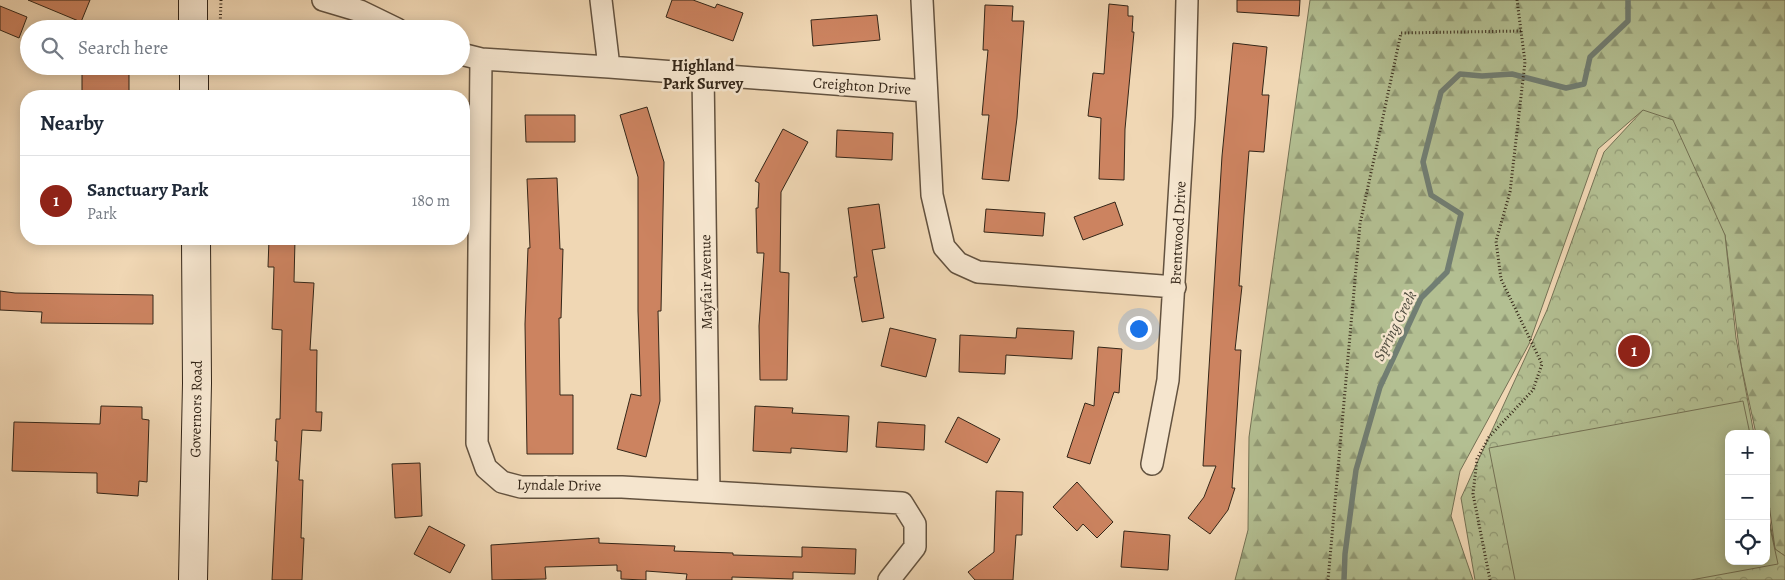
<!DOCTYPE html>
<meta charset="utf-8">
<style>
body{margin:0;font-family:Alegreya,serif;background:#f6f6f7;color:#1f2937}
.controls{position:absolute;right:15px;bottom:15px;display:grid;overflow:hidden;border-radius:10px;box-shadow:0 2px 12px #0003}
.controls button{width:45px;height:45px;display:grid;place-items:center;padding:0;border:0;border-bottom:1px solid #e0e1e3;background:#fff;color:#1f2937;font:25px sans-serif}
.you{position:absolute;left:1138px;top:328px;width:18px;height:18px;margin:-12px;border:4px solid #fff;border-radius:50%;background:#1a73e8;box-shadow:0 0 0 8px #1a73e833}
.badge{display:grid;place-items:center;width:32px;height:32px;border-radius:50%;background:#8f2418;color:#fff;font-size:16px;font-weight:700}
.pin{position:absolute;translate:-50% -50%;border:2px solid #fff;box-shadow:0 1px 5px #0006}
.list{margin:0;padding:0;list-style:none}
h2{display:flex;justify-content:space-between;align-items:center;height:65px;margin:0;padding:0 20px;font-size:21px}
h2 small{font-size:16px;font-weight:400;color:#747a83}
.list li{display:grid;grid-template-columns:32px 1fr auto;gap:15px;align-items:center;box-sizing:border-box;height:90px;padding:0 20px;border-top:1px solid #e0e1e3}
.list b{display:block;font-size:19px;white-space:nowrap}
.list p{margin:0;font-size:16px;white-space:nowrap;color:#747a83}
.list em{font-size:16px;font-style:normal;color:#747a83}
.icon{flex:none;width:28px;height:28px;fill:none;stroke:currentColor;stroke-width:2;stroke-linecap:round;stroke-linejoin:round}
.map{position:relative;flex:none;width:1785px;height:580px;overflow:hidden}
.search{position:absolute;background:#fff;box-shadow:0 2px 12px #0003;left:20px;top:20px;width:450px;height:55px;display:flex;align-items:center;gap:12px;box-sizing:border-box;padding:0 18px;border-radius:28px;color:#747a83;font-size:19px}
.panel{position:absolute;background:#fff;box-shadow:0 2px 12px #0003;left:20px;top:90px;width:450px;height:155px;border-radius:20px}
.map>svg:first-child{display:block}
.forest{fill:url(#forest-firs);stroke:#747255}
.park{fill:url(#park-crowns);stroke:#747255}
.pitch{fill:#b3bf92;stroke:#747255}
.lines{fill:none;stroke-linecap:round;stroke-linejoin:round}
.stream{stroke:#717e73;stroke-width:5.5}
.building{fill:#cc8360;stroke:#342618}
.minor-casing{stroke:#63523f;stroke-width:24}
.secondary-casing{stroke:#342618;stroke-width:30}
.path{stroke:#342618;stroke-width:3;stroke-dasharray:1 2.5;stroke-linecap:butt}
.minor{stroke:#f5e5ce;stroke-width:21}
.secondary{stroke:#f5e5ce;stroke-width:28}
.labels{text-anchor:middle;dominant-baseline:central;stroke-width:5;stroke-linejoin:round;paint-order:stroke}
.street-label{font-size:15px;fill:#342618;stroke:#f5e5ce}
.neighbourhood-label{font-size:16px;font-weight:bold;fill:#342618;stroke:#f5e5ce}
.water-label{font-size:16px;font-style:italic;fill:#4e4b3e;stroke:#f5e5ce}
</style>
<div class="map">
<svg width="1785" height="580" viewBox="0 0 1785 580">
<defs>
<pattern id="forest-firs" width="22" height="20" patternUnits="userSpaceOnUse" patternTransform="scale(1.25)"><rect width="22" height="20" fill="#b3bf92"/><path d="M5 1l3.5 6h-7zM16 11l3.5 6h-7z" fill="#929b76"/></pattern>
<pattern id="park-crowns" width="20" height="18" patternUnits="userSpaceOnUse" patternTransform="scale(1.25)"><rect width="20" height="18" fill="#b3bf92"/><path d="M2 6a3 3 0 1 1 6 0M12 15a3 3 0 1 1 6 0" fill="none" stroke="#929b76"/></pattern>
</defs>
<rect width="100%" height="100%" fill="#f0d7b4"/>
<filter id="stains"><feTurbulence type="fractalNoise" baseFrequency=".004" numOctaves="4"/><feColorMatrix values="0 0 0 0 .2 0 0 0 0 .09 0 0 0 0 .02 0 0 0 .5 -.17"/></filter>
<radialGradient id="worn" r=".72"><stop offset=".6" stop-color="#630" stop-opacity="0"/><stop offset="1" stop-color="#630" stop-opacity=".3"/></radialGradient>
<path class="forest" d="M 1310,0 L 1785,0 L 1785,556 L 1775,549 L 1766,481 L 1766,434 L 1756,434 L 1741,364 L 1725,235 L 1643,110 L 1598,149 L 1529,344 L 1460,471 L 1451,516 L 1473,580 L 1235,580 L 1248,530 L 1249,437 Z"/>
<path class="park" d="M 1643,110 L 1673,120 L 1725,235 L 1736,338 L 1754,434 L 1729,434 L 1729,561 L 1766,561 L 1766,502 L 1775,549 L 1785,556 L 1785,580 L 1475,580 L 1461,498 L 1547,310 L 1604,152 Z"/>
<path class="pitch" d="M 1743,401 L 1750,434 L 1729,434 L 1729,561 L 1766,561 L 1766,509 L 1778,564 L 1691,580 L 1515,580 L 1489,448 Z"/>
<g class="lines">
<path class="stream" d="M 1344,580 L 1345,554 L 1356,470 L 1380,387 L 1421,298 L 1447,272 L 1461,214 L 1431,195 L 1423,162 L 1441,92 L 1460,74 L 1482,76 L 1512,74 L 1566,88 L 1584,84 L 1590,57 L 1628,21 L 1628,0"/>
</g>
<path class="building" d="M 28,0 L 90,0 L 81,22 Z
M 672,0 L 693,0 L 715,8 L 717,4 L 743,13 L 733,41 L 666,17 Z
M 1237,0 L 1300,0 L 1299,16 L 1237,12 Z
M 1109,4 L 1128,6 L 1128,16 L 1133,16 L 1132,32 L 1134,32 L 1125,129 L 1124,180 L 1099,179 L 1101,118 L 1088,116 L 1093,73 L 1104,74 Z
M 985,5 L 1013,6 L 1012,21 L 1024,21 L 1017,118 L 1009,181 L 982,179 L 989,115 L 982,115 L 988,50 L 983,50 Z
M 0,6 L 27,17 L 19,38 L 0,30 Z
M 877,15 L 880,40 L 813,46 L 811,20 Z
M 1233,43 L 1267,47 L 1262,95 L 1269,95 L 1264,152 L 1249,151 L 1244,215 L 1239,286 L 1242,286 L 1235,350 L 1241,350 L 1232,488 L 1235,488 L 1228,510 L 1210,534 L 1188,518 L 1204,497 L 1216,466 L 1203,466 L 1222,156 Z
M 82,66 L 129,66 L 129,96 L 82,96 Z
M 647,107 L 664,162 L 661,311 L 658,311 L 660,401 L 646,457 L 617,449 L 631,394 L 641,396 L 638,311 L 638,177 L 620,115 Z
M 525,115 L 575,115 L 575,142 L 526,142 Z
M 783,129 L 808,142 L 781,192 L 780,272 L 789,273 L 787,380 L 760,380 L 759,326 L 764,253 L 757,253 L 756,208 L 758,208 L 759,183 L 755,181 Z
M 837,130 L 893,133 L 892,160 L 836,157 Z
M 557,178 L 560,249 L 563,249 L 561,318 L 559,318 L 560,395 L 573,395 L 573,454 L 527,454 L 525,324 L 528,248 L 530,248 L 527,179 Z
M 1115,202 L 1123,225 L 1083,240 L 1074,217 Z
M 879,204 L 885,248 L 872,250 L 884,318 L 862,322 L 854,277 L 857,277 L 848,208 Z
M 986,209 L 1045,213 L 1043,236 L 984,232 Z
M 269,239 L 295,239 L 294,282 L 314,283 L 310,350 L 317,350 L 316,412 L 322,412 L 321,431 L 302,430 L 299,480 L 303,480 L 301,538 L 304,538 L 302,580 L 272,580 L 278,461 L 276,461 L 277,441 L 275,441 L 276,419 L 280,419 L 282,330 L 272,329 L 274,267 L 268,267 Z
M 0,291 L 15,293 L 153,295 L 153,324 L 41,323 L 42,312 L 0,310 Z
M 890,328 L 936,339 L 926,377 L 881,366 Z
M 1017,328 L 1074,331 L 1072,359 L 1006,355 L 1005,374 L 959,372 L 960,335 L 1016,338 Z
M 1098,347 L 1122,349 L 1119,393 L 1114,392 L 1090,464 L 1067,457 L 1085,403 L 1094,406 Z
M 101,406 L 142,407 L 142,419 L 149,420 L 147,482 L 139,481 L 138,496 L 97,493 L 97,473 L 12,471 L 14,422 L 100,424 Z
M 755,406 L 793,408 L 792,413 L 849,416 L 847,452 L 791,448 L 791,453 L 753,451 Z
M 958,417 L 1000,439 L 987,463 L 945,442 Z
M 878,422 L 925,425 L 924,450 L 876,447 Z
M 420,463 L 422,516 L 395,518 L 392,464 Z
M 1077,482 L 1113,522 L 1097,538 L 1083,524 L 1077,531 L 1053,507 Z
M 996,491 L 1023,492 L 1022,535 L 1016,535 L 1013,580 L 975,580 L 968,572 L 994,552 Z
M 429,526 L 465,545 L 450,573 L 414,554 Z
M 1124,531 L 1170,535 L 1168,570 L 1121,567 Z
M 599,538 L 599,543 L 675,546 L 674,551 L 733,553 L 733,555 L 802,557 L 802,547 L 856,549 L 855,574 L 793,572 L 793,579 L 732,577 L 732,580 L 686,580 L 687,574 L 646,571 L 646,580 L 644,580 L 621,579 L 621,571 L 617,571 L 617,565 L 545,567 L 546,579 L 492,580 L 491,545 Z"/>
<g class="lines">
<g class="minor-casing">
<path id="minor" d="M 323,0 L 360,11 L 397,29
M 601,0 L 609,67
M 922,0 L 932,195 L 944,247 L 958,263 L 978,272 L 1175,287
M 461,54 L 481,59 L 609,67 L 926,91
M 481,59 L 477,443 L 486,468 L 502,482 L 521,487 L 622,487 L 902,503 L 915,524 L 915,547 L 889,580
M 703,73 L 709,491
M 1152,464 L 1168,380 L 1184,117 L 1187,0"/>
</g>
<g class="secondary-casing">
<path id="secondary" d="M 193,0 L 193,29
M 194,66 L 194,96
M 193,580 L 197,383 L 196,239"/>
</g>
<path class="path" d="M 220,29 L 221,0
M 1328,580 L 1360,224 L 1401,33 L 1521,31
M 1490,580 L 1473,494 L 1477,459 L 1489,437 L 1533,390 L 1542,364 L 1501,279 L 1496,241 L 1510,192 L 1525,62 L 1517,0"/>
<use href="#minor" class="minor"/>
<use href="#secondary" class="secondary"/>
</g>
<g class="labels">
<g class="street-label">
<text transform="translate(862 86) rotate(4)">Creighton Drive</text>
<text transform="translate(1178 233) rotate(-87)">Brentwood Drive</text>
<text transform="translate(706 282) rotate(-91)">Mayfair Avenue</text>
<text transform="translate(196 409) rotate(-89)">Governors Road</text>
<text transform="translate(559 485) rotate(1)">Lyndale Drive</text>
</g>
<g class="neighbourhood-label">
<text x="703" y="66">Highland<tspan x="703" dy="18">Park Survey</tspan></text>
</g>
<g class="water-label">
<text transform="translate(1395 326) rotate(-63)">Spring Creek</text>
</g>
</g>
<rect width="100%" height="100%" filter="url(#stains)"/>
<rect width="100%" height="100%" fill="url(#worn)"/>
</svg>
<div class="controls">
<button>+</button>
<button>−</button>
<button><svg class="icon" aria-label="locate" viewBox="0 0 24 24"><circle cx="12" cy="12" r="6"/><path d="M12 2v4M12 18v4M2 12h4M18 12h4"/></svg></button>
</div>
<div class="you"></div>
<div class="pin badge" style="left:1634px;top:351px">1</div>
<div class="search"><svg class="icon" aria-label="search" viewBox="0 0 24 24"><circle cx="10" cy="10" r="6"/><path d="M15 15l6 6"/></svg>Search here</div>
<section class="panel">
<h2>Nearby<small></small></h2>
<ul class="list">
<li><span class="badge">1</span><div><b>Sanctuary Park</b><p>Park</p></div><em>180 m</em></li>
</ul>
</section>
</div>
